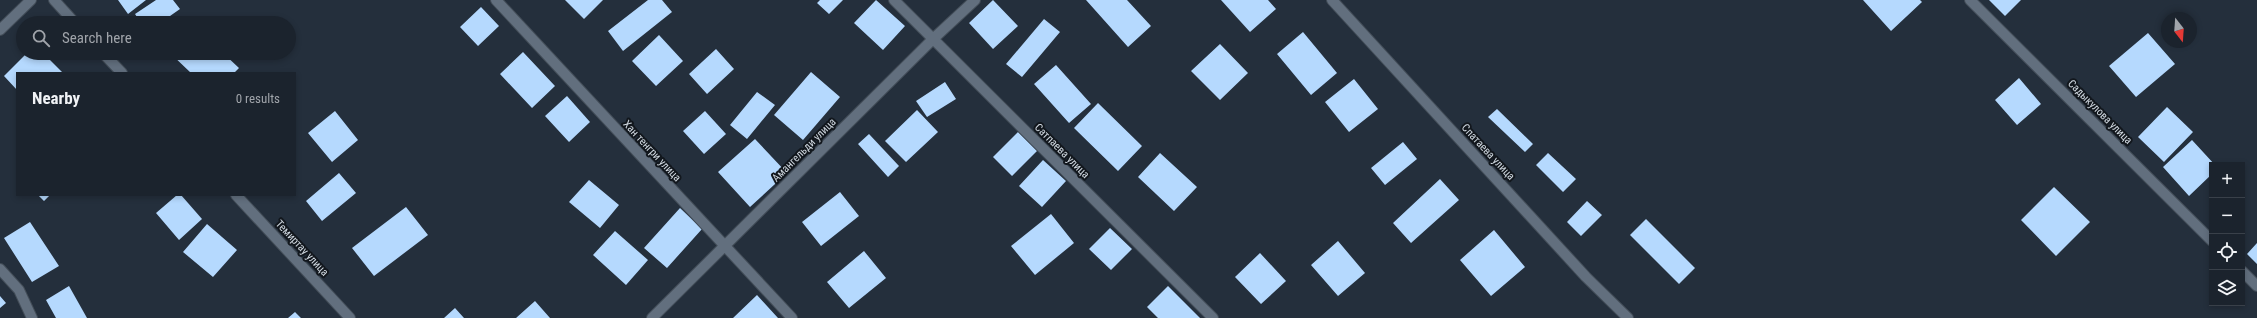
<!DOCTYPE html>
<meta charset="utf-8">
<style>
body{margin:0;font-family:"Roboto Condensed",sans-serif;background:#282f39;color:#f1f3f6}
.controls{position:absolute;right:12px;bottom:12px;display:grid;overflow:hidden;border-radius:0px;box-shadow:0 2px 6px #0003}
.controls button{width:36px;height:36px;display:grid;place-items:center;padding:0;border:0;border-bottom:1px solid #394049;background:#1b232d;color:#f1f3f6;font:20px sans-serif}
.compass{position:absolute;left:2161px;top:12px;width:36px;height:36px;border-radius:50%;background:#1b232d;box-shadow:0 2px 6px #0003;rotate:163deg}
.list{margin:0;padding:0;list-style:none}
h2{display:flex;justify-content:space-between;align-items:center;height:52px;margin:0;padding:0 16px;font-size:17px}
h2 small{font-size:13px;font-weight:400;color:#a0a4aa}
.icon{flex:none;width:22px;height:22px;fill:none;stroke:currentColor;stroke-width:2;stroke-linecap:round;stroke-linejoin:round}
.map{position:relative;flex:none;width:2257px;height:318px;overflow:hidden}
.search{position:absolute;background:#1b232d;box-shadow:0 2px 6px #0003;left:16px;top:16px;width:280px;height:44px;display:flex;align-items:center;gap:10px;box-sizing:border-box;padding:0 14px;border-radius:22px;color:#a0a4aa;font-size:15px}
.panel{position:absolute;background:#1b232d;box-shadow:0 2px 6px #0003;left:16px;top:72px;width:280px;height:124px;border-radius:0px}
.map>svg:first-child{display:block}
.building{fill:#b5d9fe}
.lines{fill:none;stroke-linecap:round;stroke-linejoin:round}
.minor-casing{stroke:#434d58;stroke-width:12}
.minor{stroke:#626f7e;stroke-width:10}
.labels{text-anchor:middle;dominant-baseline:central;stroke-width:4;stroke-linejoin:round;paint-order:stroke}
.street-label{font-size:11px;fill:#d1d9e1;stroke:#12171d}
</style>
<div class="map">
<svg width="2257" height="318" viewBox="0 0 2257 318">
<rect width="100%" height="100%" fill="#242f3c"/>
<path class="building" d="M 118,0 L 146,0 L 128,14 Z
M 156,0 L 173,0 L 180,9 L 160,23 L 141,23 L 135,14 Z
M 565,0 L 603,0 L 584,19 Z
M 648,0 L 662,0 L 672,12 L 623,51 L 608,31 Z
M 820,0 L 843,0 L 829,14 L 817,3 Z
M 876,0 L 905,26 L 883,50 L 854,23 Z
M 993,0 L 1018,26 L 993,49 L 969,23 Z
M 1086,0 L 1127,0 L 1151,26 L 1128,47 Z
M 1221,0 L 1268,0 L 1276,9 L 1250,32 Z
M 1863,0 L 1920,0 L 1922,2 L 1891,31 Z
M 1989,0 L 2021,0 L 2005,16 Z
M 481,7 L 499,26 L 478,46 L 460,27 Z
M 1044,19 L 1060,32 L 1022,77 L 1006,64 Z
M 1303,32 L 1337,73 L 1311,95 L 1277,54 Z
M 2148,33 L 2175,64 L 2136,97 L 2109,66 Z
M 659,35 L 683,61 L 656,86 L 632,61 Z
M 1220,44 L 1248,73 L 1220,100 L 1191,71 Z
M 716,49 L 734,69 L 707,94 L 689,74 Z
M 523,52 L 555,86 L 532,108 L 500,74 Z
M 27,53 L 43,53 L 63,73 L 17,73 L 17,90 L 4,76 Z
M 170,53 L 223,53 L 239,68 L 234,73 L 191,73 Z
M 1056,65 L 1091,104 L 1069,123 L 1034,84 Z
M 811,72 L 840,97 L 803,140 L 774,115 Z
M 2019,78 L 2041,104 L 2017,125 L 1995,100 Z
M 1354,79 L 1378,109 L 1349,132 L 1325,102 Z
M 945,82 L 956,99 L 927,117 L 916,101 Z
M 757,92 L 775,105 L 747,139 L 730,125 Z
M 567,96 L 590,122 L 569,142 L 545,116 Z
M 1098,103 L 1142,146 L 1118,171 L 1074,128 Z
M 2167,107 L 2193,132 L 2164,162 L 2138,137 Z
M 1497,109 L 1533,144 L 1525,152 L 1488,117 Z
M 917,110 L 938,132 L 906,162 L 885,141 Z
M 335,111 L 358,140 L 332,162 L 308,133 Z
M 705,111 L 726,134 L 704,154 L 683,131 Z
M 1018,132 L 1037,151 L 1012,176 L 993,157 Z
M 869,134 L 899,166 L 888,177 L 858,144 Z
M 755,139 L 787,173 L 750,207 L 718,172 Z
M 2192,140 L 2215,165 L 2212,165 L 2212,174 L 2189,196 L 2163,167 Z
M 1403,142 L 1417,159 L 1385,185 L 1371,168 Z
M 1160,153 L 1197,187 L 1174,211 L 1138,177 Z
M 1548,153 L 1576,179 L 1563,192 L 1536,165 Z
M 1043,160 L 1066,181 L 1042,207 L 1019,186 Z
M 339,173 L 356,193 L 322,221 L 306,201 Z
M 1440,179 L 1459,200 L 1411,243 L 1393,223 Z
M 589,180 L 619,205 L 600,228 L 569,202 Z
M 2054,187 L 2090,222 L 2056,256 L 2021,220 Z
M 840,192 L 859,216 L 821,246 L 802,222 Z
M 38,195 L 50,195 L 44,201 Z
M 177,195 L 181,195 L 202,219 L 179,240 L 156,213 Z
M 1587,201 L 1602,215 L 1581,236 L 1567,222 Z
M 406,207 L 428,235 L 374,276 L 352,248 Z
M 680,208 L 702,229 L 667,268 L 644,248 Z
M 1051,214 L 1074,243 L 1035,275 L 1011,246 Z
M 1646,219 L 1695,268 L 1679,284 L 1630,235 Z
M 30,222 L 59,266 L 32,282 L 4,238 Z
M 207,224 L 237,250 L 213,277 L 183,252 Z
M 1110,228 L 1132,249 L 1111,270 L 1089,249 Z
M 1494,230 L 1525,267 L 1491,296 L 1460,260 Z
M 615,231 L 648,260 L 626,285 L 593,255 Z
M 1338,241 L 1365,273 L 1338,296 L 1311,265 Z
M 2257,243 L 2257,264 L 2247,254 Z
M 864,251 L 886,278 L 849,308 L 827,282 Z
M 1260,253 L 1286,281 L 1261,304 L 1235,277 Z
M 69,286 L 87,318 L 56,318 L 46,300 Z
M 1168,286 L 1200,318 L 1158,318 L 1147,307 Z
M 757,295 L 778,318 L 733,318 Z
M 0,296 L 6,303 L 0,308 Z
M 535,301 L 550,318 L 516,318 Z
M 455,308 L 464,318 L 444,318 Z
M 295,312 L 301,318 L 288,318 Z"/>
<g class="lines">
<g class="minor-casing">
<path id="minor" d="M 54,0 L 75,23
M 496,0 L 792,318
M 894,0 L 1213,318
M 1332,0 L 1586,277 L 1628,318
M 1970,0 L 2212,241
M 0,30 L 31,0
M 103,53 L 122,73
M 236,195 L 350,318
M 0,269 L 19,290 L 32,318
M 2242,271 L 2257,286
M 652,318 L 933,39 L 975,0"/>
</g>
<use href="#minor" class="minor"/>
</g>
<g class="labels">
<g class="street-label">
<text transform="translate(2100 112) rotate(45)">Садыкулова улица</text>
<text transform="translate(804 150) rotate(-45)">Амангельди улица</text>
<text transform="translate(652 151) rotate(47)">Хан тенгри улица</text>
<text transform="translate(1062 151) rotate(45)">Сатпаева улица</text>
<text transform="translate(1488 152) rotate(47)">Спатаева улица</text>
<text transform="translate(302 248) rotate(47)">Темиртау улица</text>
</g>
</g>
</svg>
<div class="controls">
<button>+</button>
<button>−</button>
<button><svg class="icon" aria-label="locate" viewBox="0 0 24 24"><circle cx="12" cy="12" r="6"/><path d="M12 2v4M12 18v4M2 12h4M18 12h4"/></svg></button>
<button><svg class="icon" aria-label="layers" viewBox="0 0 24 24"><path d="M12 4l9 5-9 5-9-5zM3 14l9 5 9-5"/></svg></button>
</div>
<svg class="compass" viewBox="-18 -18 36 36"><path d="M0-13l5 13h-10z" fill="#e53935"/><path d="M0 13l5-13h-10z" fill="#a0a4aa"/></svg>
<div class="search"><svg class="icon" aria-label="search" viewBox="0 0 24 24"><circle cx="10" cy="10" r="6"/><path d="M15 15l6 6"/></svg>Search here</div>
<section class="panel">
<h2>Nearby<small>0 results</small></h2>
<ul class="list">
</ul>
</section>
</div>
